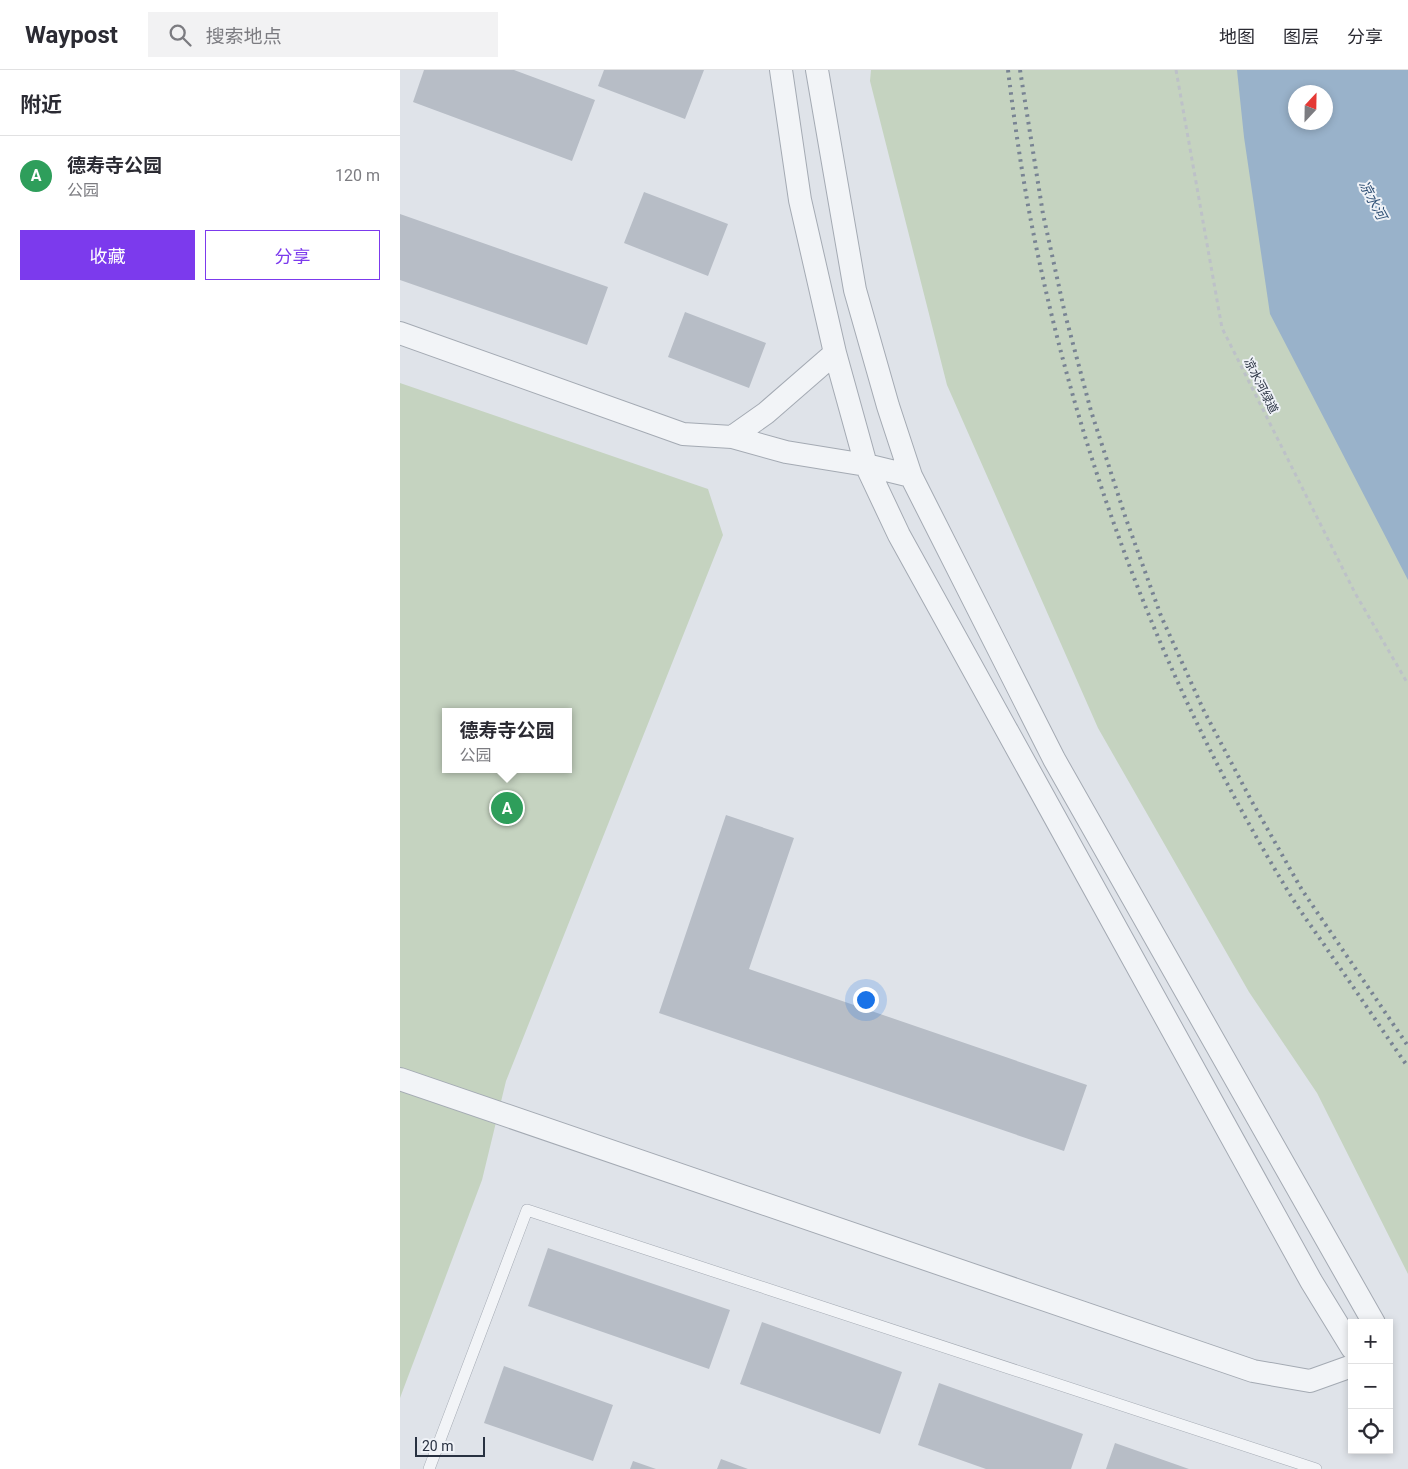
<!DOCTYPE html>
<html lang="zh">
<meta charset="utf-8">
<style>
body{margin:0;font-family:Roboto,"Noto Sans SC",sans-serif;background:#f2f2f3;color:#2b2b33}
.controls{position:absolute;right:15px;bottom:15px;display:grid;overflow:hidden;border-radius:0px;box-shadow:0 2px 8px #0003}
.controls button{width:45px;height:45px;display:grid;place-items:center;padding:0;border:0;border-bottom:1px solid #e1e1e2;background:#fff;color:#2b2b33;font:25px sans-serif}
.compass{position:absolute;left:888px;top:15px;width:45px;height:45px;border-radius:50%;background:#fff;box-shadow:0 2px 8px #0003;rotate:22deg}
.scale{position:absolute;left:15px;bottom:12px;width:70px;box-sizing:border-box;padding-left:5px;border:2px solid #283141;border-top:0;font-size:14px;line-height:18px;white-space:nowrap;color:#283141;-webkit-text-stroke:4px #eff2f7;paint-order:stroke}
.you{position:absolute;left:465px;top:929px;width:18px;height:18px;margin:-12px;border:4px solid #fff;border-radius:50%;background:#1a73e8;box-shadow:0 0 0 8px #1a73e833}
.badge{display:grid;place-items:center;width:32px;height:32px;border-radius:50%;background:#7c3aed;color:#fff;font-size:16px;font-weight:700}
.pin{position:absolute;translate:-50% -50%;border:2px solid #fff;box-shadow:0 1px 5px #0006}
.popup{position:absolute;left:42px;top:638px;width:130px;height:65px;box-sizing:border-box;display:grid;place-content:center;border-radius:0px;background:#fff;filter:drop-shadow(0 1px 4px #0005);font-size:16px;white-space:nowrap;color:#7c7c81}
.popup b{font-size:19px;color:#2b2b33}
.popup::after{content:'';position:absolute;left:50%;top:100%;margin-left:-10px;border:10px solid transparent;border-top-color:#fff}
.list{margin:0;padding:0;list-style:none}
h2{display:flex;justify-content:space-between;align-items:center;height:65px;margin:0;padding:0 20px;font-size:21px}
h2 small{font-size:16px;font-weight:400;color:#7c7c81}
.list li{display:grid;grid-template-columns:32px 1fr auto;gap:15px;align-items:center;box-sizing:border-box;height:80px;padding:0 20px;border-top:1px solid #e1e1e2}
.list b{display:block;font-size:19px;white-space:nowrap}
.list p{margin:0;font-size:16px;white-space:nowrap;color:#7c7c81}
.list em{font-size:16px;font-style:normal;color:#7c7c81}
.actions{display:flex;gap:10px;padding:15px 20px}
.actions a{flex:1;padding:11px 0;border:1px solid #7c3aed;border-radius:0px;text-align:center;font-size:18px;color:#7c3aed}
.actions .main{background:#7c3aed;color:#fff}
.icon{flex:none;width:28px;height:28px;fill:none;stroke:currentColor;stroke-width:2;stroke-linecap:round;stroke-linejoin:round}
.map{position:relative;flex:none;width:1008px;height:1399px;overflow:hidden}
header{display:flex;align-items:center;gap:30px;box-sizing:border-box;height:70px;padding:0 25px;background:#fff;border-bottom:1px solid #e1e1e2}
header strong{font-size:24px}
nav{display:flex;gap:28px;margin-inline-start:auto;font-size:18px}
.search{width:350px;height:45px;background:#f2f2f3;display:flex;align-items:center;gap:12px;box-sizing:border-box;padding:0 18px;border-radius:0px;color:#7c7c81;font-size:19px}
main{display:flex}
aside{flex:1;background:#fff}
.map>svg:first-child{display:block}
.green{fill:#c5d3c0;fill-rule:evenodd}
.water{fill:#99b2ca;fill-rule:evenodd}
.building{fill:#b7bdc6}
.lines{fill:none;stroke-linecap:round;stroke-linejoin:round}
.lane-casing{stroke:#a4aab3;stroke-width:12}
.street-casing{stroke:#a4aab3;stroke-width:24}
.path{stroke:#bdc1c8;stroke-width:3;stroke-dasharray:4 4;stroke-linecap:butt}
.lane{stroke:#f2f4f7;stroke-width:11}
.street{stroke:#f2f4f7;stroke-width:22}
.rail{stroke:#788393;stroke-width:4;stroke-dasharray:2.5 5;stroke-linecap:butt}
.labels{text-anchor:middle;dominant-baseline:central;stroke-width:4;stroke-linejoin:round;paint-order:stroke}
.street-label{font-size:12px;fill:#283141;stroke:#eff2f7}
.water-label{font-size:14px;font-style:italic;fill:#305176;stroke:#eff2f7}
</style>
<header>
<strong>Waypost</strong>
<div class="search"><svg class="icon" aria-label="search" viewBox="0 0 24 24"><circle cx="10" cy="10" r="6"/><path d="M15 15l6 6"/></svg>搜索地点</div>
<nav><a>地图</a><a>图层</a><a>分享</a></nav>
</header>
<main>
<aside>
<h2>附近<small></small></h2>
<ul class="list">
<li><span class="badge" style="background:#2e9e5b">A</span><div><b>德寿寺公园</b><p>公园</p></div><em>120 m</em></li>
</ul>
<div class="actions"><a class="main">收藏</a><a>分享</a></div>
</aside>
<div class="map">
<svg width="1008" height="1399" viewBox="0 0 1008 1399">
<rect width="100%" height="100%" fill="#dfe3e9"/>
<path class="green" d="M 471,0 L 1008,0 L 1008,1204 L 917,1023 L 849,922 L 698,658 L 547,315 L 470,11 ZM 896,22 L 926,22 L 926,52 L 896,52 Z
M 0,313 L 308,419 L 323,465 L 106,1011 L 82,1110 L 0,1328 ZM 46,642 L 168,642 L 168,699 L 46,699 Z"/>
<path class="water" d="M 837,0 L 1008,0 L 1008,510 L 870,244 L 844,67 ZM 896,22 L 926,22 L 926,52 L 896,52 Z"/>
<path class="building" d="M 24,0 L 114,0 L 195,30 L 172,91 L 13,32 Z
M 204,0 L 304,0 L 285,49 L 198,16 Z
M 244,122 L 328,154 L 308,206 L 224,173 Z
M 0,144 L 208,217 L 187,275 L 0,210 Z
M 285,242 L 366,273 L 349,318 L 268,287 Z
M 326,745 L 394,768 L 349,899 L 687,1015 L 664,1081 L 259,943 Z
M 148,1178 L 330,1240 L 309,1299 L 128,1236 Z
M 362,1252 L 502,1302 L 480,1364 L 340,1314 Z
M 104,1296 L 213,1335 L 193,1391 L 84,1353 Z
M 539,1313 L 683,1364 L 671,1399 L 586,1399 L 518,1375 Z
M 715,1373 L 789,1399 L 706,1399 Z
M 321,1389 L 348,1399 L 317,1399 Z
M 233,1391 L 256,1399 L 230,1399 Z"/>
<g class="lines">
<g class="lane-casing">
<path id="lane" d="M 29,1399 L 127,1140 L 916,1399"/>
</g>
<g class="street-casing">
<path id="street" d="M 381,0 L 400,130 L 435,283 L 466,395 L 499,465 L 911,1211 L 952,1278
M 417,0 L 455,220 L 488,336 L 511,406 L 654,689 L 974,1253
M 0,263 L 283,364 L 332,367 L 386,382 L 466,395 L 511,406
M 332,367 L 366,343 L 435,283
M 0,1009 L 853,1301 L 910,1311 L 952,1296"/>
</g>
<path class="path" d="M 776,0 L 822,258 L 955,523 L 1008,614"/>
<use href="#lane" class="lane"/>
<use href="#street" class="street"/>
<path class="rail" d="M 608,0 C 614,49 621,98 630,146 C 676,384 764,619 891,826 C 903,846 918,865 931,885 C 957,922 982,960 1008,997
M 620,0 L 643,144 L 665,244 L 691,341 L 725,446 L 761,546 L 804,641 L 851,730 L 902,820 L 1008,976"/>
</g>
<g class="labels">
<g class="street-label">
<text transform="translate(861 316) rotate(63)">凉水河绿道</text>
</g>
<g class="water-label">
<text transform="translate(973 130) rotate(62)">凉水河</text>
</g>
</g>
</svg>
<div class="controls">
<button>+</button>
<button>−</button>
<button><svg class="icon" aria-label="locate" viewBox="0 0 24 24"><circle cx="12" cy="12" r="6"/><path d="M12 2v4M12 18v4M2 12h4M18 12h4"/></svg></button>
</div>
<svg class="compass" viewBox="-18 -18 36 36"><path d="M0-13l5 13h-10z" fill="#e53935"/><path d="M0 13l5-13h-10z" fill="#7c7c81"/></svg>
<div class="scale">20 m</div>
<div class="you"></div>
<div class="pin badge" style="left:107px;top:738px;background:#2e9e5b">A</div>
<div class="popup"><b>德寿寺公园</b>公园</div>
</div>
</main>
